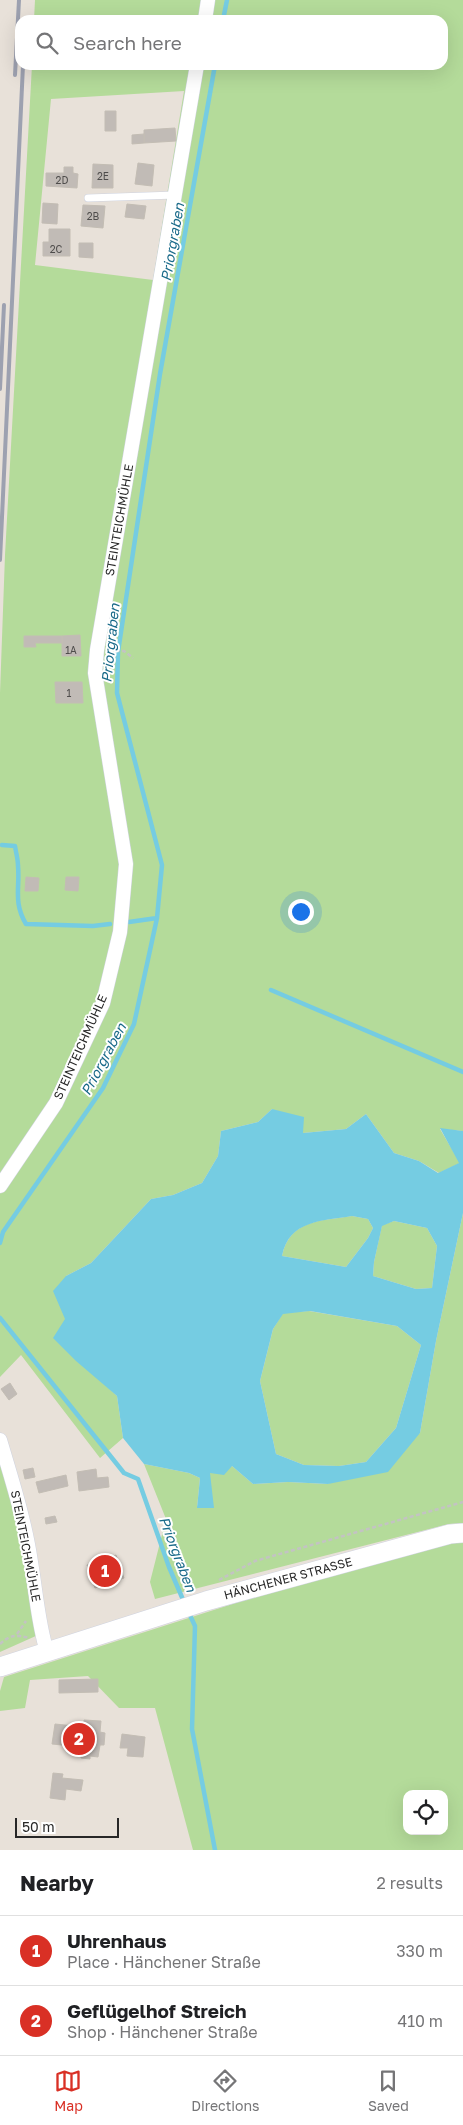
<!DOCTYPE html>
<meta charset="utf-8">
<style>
body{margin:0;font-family:"Golos Text",sans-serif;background:#f6f6f6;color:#202124}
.controls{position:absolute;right:15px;bottom:15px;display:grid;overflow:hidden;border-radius:10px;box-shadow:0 5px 20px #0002}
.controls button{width:45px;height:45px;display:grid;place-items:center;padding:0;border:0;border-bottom:1px solid #e0e0e0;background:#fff;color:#202124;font:25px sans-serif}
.scale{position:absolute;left:15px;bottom:12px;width:104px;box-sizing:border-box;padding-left:5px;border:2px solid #272727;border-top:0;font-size:14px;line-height:18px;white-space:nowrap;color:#272727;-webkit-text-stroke:4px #fff;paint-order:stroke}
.you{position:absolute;left:300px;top:911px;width:18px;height:18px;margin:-12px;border:4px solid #fff;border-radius:50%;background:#1a73e8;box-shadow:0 0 0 8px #1a73e833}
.badge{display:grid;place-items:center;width:32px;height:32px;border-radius:50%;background:#d93025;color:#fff;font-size:16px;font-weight:700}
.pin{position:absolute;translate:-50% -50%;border:2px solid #fff;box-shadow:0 1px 5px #0006}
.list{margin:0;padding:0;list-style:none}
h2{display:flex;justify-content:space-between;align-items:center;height:65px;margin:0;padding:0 20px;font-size:21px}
h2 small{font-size:16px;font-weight:400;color:#757577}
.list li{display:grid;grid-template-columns:32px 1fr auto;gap:15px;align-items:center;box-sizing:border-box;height:70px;padding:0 20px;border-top:1px solid #e0e0e0}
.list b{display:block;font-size:19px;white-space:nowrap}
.list p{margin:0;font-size:16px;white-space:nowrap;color:#757577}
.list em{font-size:16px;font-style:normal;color:#757577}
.icon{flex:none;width:28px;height:28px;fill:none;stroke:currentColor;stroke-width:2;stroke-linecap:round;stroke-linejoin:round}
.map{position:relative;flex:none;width:463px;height:1850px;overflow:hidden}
.search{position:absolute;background:#fff;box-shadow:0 5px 20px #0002;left:15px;right:15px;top:15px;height:55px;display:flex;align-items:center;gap:12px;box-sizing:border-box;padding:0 18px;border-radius:15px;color:#757577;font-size:19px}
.sheet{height:205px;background:#fff}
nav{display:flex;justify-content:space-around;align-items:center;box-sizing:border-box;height:70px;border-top:1px solid #e0e0e0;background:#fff;font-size:14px;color:#757577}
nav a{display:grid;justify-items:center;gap:2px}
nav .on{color:#d93025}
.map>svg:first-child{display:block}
.green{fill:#b4db9a;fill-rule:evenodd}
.water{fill:#75cce2;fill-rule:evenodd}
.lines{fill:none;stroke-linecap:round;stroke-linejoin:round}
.stream{stroke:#75cce2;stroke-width:4.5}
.building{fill:#c1bbb6;stroke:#c3bdb4}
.service-casing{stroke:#cfd3df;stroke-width:8}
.minor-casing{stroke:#cfd3df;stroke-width:15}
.secondary-casing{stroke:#cfd3df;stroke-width:20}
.path{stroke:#c3c3c3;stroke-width:2.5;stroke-dasharray:4 2.5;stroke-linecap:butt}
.service{stroke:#fff;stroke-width:7}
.minor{stroke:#fff;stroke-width:14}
.secondary{stroke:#fff;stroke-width:19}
.rail{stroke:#9da1b0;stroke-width:4}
.labels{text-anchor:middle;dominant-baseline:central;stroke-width:4;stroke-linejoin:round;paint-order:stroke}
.number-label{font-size:10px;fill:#4e4c4b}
.street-label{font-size:12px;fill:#272727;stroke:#fff}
.water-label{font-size:14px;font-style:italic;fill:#196a89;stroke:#fff}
</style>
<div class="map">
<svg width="463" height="1850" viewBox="0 0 463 1850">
<rect width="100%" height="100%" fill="#e8e1d9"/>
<path class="green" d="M 35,0 L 463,0 L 463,1131 L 440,1129 L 460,1163 L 439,1173 L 419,1161 L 394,1153 L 366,1114 L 346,1129 L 303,1133 L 272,1109 L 258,1122 L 221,1131 L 218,1156 L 202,1183 L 173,1195 L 151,1199 L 91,1263 L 66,1276 L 100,1380 L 117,1396 L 123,1438 L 100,1458 L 21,1355 L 0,1377 L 0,693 L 5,555 L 32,65 L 443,65 L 443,20 L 34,20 ZM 184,91 L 153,280 L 35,265 L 51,99 Z
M 463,1213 L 463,1523 L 449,1524 L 155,1599 L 150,1582 L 166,1519 L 144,1464 L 189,1473 L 200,1478 L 197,1508 L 210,1473 L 232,1466 L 253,1484 L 288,1482 L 328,1484 L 420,1433 L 436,1341 Z
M 352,1216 L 368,1219 L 373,1228 L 368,1238 L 346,1267 L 282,1256 C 290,1219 321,1221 352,1216 Z
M 394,1221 L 427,1228 L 437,1246 L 432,1288 L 416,1289 L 373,1276 L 374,1262 L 382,1225 Z
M 309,1311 L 397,1326 L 421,1345 L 396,1428 L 366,1462 L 339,1466 L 304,1465 L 276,1454 L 260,1381 L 273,1329 L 283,1313 Z
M 0,1452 L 10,1486 L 38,1635 L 0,1652 Z
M 463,1541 L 463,1850 L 193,1850 L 155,1708 L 119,1708 L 88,1676 L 30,1680 L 25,1708 L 0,1711 L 0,1691 L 4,1677 L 320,1576 L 452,1542 ZM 407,1794 L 444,1794 L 444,1831 L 407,1831 Z"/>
<path class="water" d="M 272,1109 L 304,1117 L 303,1133 L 346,1129 L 366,1114 L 394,1153 L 419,1161 L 438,1173 L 459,1163 L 440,1128 L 463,1131 L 463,1213 L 436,1341 L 420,1433 L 388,1472 L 328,1484 L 288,1482 L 253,1484 L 232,1466 L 224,1475 L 210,1473 L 214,1508 L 197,1508 L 200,1478 L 189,1473 L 144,1464 L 123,1438 L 117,1396 L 76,1361 L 53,1338 L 65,1319 L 53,1291 L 66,1276 L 91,1263 L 151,1199 L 173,1195 L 202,1183 L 218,1156 L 221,1131 L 258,1122 ZM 352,1216 L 368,1219 L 373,1228 L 368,1238 L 346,1267 L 282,1256 C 289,1220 322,1221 352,1216 ZM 394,1221 L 427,1228 L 437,1246 L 432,1288 L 416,1289 L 373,1276 L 374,1262 L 382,1226 ZM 310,1311 L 397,1326 L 421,1345 L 396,1428 L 366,1462 L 339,1466 L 304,1465 L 276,1454 L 260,1381 L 273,1329 L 283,1314 Z"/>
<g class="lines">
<path class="stream" d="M 223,20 L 227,0
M 2,845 L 15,846 C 16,853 18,859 18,866 C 20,888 13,902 26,924 L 93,926 L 110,924
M 129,922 L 157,918
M 271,990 L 463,1072
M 0,1243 L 3,1232 L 103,1088 L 134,1024 L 157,918 L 162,865 L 117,693 L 118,652 L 160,374 L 215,65
M 0,1318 L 124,1473 L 138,1479 L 169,1567 L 184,1602
M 188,1611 L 195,1626 L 192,1729 L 215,1850"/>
</g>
<path class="building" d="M 105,111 L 116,111 L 116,131 L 105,131 Z
M 175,128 L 176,141 L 144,143 L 144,130 Z
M 144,134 L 144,143 L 132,144 L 132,135 Z
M 138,163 L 154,165 L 152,186 L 135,184 Z
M 93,164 L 113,165 L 113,188 L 92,188 Z
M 64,167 L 73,167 L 73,173 L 78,174 L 77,188 L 46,186 L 46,173 L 64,173 Z
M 43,203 L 58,204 L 57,224 L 42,223 Z
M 127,204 L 146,206 L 144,219 L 125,217 Z
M 83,205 L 105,206 L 103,228 L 81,226 Z
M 49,229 L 70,229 L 70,256 L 43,256 L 43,242 L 49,242 Z
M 79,243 L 93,243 L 93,258 L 79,257 Z
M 80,635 L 81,656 L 62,656 L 62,636 Z
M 24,636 L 62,636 L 62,643 L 35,643 L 36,647 L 24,647 Z
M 55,682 L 82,682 L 83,703 L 56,703 Z
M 26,877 L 39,878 L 38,891 L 25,891 Z
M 66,877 L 79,877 L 78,891 L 65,890 Z
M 10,1383 L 17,1394 L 9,1400 L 1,1389 Z
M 33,1468 L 35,1477 L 25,1479 L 23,1470 Z
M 96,1469 L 97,1478 L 108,1477 L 109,1487 L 79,1491 L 77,1472 Z
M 66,1475 L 68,1486 L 39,1493 L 36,1482 Z
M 55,1516 L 57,1522 L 46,1524 L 45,1518 Z
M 116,1555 L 124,1578 L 95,1588 L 87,1565 Z
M 98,1679 L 98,1692 L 59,1693 L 59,1680 Z
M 84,1720 L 101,1721 L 100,1732 L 105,1733 L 104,1745 L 100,1745 L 98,1757 L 90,1756 L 90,1759 L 81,1758 L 82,1747 L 52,1744 L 55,1724 L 84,1727 Z
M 122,1734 L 145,1737 L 143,1757 L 127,1756 L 128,1748 L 120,1748 Z
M 53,1773 L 63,1774 L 62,1778 L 83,1780 L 81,1791 L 66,1789 L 65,1800 L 50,1798 Z"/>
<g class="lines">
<g class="service-casing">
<path id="service" d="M 88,198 L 175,195"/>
</g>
<g class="minor-casing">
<path id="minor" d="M 205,20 L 208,0
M 0,1186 L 56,1103 L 103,1003 L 120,932 L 126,864 L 95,673 L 97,650 L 197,65
M 0,1440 C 12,1480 25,1521 31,1562 C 36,1592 38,1623 47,1652"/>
</g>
<g class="secondary-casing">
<path id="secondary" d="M 0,1667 L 206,1601 L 450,1534 L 463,1533"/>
</g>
<path class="path" d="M 109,651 L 124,651 L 133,658
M 219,1580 L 255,1561 L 463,1502
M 17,1634 L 26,1621
M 0,1644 C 11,1634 16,1635 30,1638"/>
<use href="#service" class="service"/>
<use href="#minor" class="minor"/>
<use href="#secondary" class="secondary"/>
<path class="rail" d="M 15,75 L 19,0
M 0,389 L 4,305
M 0,560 L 23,65"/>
</g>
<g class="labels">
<g class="number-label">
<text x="103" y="176">2E</text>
<text x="62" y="180">2D</text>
<text x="93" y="216">2B</text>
<text x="56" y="249">2C</text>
<text x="71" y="650">1A</text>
<text x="69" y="693">1</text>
</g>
<g class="street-label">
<text transform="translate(119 520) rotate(-80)">STEINTEICHMÜHLE</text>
<text transform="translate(80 1047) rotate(-66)">STEINTEICHMÜHLE</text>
<text transform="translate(26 1546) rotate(79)">STEINTEICHMÜHLE</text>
<text transform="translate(288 1578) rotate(-15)">HÄNCHENER STRASSE</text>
</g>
<g class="water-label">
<text transform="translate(172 242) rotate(-80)">Priorgraben</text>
<text transform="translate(110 643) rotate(-84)">Priorgraben</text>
<text transform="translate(103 1059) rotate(-62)">Priorgraben</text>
<text transform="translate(178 1554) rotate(69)">Priorgraben</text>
</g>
</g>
</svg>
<div class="controls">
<button><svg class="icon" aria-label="locate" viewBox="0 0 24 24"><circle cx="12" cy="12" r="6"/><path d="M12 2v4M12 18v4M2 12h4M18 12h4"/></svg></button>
</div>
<div class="scale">50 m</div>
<div class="you"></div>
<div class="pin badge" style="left:105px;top:1571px">1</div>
<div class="pin badge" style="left:79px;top:1739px">2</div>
<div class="search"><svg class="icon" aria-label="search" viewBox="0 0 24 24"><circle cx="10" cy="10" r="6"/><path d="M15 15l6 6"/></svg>Search here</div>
</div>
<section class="sheet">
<h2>Nearby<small>2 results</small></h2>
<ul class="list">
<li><span class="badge">1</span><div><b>Uhrenhaus</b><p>Place · Hänchener Straße</p></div><em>330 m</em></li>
<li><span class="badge">2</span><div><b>Geflügelhof Streich</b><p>Shop · Hänchener Straße</p></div><em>410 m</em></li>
</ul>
</section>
<nav>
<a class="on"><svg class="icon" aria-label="map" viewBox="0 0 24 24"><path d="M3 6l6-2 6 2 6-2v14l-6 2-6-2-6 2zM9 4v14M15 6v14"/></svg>Map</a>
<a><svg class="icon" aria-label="directions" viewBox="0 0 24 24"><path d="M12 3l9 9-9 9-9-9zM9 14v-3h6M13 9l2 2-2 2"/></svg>Directions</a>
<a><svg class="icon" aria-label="saved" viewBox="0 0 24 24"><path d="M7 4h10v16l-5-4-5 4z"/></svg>Saved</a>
</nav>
